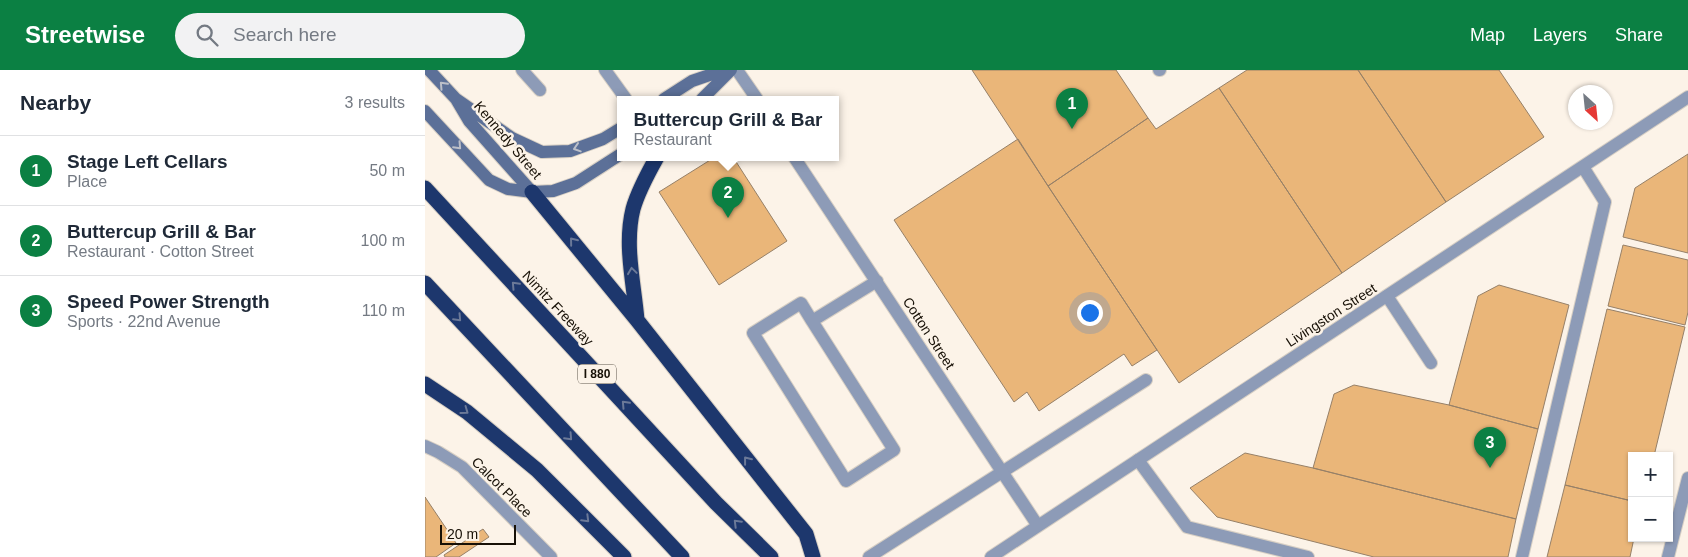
<!DOCTYPE html>
<meta charset="utf-8">
<style>
body{margin:0;font-family:Helvetica,sans-serif;background:#f2f2f3;color:#1f2937}
.controls{position:absolute;right:15px;bottom:15px;display:grid;overflow:hidden;border-radius:0px;box-shadow:0 1px 4px #0004}
.controls button{width:45px;height:45px;display:grid;place-items:center;padding:0;border:0;border-bottom:1px solid #e0e1e3;background:#fff;color:#1f2937;font:25px sans-serif}
.compass{position:absolute;left:1143px;top:15px;width:45px;height:45px;border-radius:50%;background:#fff;box-shadow:0 1px 4px #0004;rotate:153deg}
.scale{position:absolute;left:15px;bottom:12px;width:76px;box-sizing:border-box;padding-left:5px;border:2px solid #171006;border-top:0;font-size:14px;line-height:18px;white-space:nowrap;color:#171006;-webkit-text-stroke:4px #fcf3e8;paint-order:stroke}
.you{position:absolute;left:664px;top:242px;width:18px;height:18px;margin:-12px;border:4px solid #fff;border-radius:50%;background:#1a73e8;box-shadow:0 0 0 8px #1a73e833}
.badge{display:grid;place-items:center;width:32px;height:32px;border-radius:50%;background:#0b8043;color:#fff;font-size:16px;font-weight:700}
.pin{position:absolute;translate:-50% -41px;filter:drop-shadow(0 1px 2px #0008)}
.pin::after{content:'';position:absolute;top:26px;width:18px;height:15px;background:inherit;clip-path:polygon(0 0,100% 0,50% 100%)}
.popup{position:absolute;left:192px;top:26px;width:222px;height:65px;box-sizing:border-box;display:grid;place-content:center;border-radius:0px;background:#fff;filter:drop-shadow(0 1px 4px #0005);font-size:16px;white-space:nowrap;color:#747a83}
.popup b{font-size:19px;color:#1f2937}
.popup::after{content:'';position:absolute;left:50%;top:100%;margin-left:-10px;border:10px solid transparent;border-top-color:#fff}
.list{margin:0;padding:0;list-style:none}
h2{display:flex;justify-content:space-between;align-items:center;height:65px;margin:0;padding:0 20px;font-size:21px}
h2 small{font-size:16px;font-weight:400;color:#747a83}
.list li{display:grid;grid-template-columns:32px 1fr auto;gap:15px;align-items:center;box-sizing:border-box;height:70px;padding:0 20px;border-top:1px solid #e0e1e3}
.list b{display:block;font-size:19px;white-space:nowrap}
.list p{margin:0;font-size:16px;white-space:nowrap;color:#747a83}
.list em{font-size:16px;font-style:normal;color:#747a83}
.icon{flex:none;width:28px;height:28px;fill:none;stroke:currentColor;stroke-width:2;stroke-linecap:round;stroke-linejoin:round}
.map{position:relative;flex:none;width:1263px;height:487px;overflow:hidden}
header{display:flex;align-items:center;gap:30px;box-sizing:border-box;height:70px;padding:0 25px;background:#0b8043;color:#fff}
header strong{font-size:24px}
nav{display:flex;gap:28px;margin-inline-start:auto;font-size:18px}
.search{width:350px;height:45px;background:#f2f2f3;display:flex;align-items:center;gap:12px;box-sizing:border-box;padding:0 18px;border-radius:28px;color:#747a83;font-size:19px}
main{display:flex}
aside{flex:1;background:#fff}
.map>svg:first-child{display:block}
.building{fill:#eab679;stroke:#968068}
.lines{fill:none;stroke-linecap:round;stroke-linejoin:round}
.service-casing{stroke:#d7cfc4;stroke-width:14}
.minor-casing{stroke:#d7cfc4;stroke-width:14}
.secondary-casing{stroke:#d7cfc4;stroke-width:14}
.motorway-casing{stroke:#d7cfc4;stroke-width:17}
.service{stroke:#8d9bb7;stroke-width:12}
.minor{stroke:#8d9bb7;stroke-width:12}
.secondary{stroke:#5c7098;stroke-width:12}
.motorway{stroke:#1d376d;stroke-width:15}
.oneway{stroke:#bcbfc8}
.oneway2{stroke:#6b7998}
.labels{text-anchor:middle;dominant-baseline:central;stroke-width:5;stroke-linejoin:round;paint-order:stroke}
.shield{fill:#fcf3e8;stroke:#5c544a;stroke-width:1}
.shield-label{font-size:12px;font-weight:bold;fill:#171006}
.street-label{font-size:14px;fill:#171006;stroke:#fcf3e8}
</style>
<header>
<strong>Streetwise</strong>
<div class="search"><svg class="icon" aria-label="search" viewBox="0 0 24 24"><circle cx="10" cy="10" r="6"/><path d="M15 15l6 6"/></svg>Search here</div>
<nav><a>Map</a><a>Layers</a><a>Share</a></nav>
</header>
<main>
<aside>
<h2>Nearby<small>3 results</small></h2>
<ul class="list">
<li><span class="badge">1</span><div><b>Stage Left Cellars</b><p>Place</p></div><em>50 m</em></li>
<li><span class="badge">2</span><div><b>Buttercup Grill &amp; Bar</b><p>Restaurant · Cotton Street</p></div><em>100 m</em></li>
<li><span class="badge">3</span><div><b>Speed Power Strength</b><p>Sports · 22nd Avenue</p></div><em>110 m</em></li>
</ul>
</aside>
<div class="map">
<svg width="1263" height="487" viewBox="0 0 1263 487">
<rect width="100%" height="100%" fill="#fcf3e8"/>
<path class="building" d="M 547,0 L 691,0 L 723,48 L 623,116 Z
M 822,0 L 933,0 L 1021,132 L 917,203 L 794,18 Z
M 933,0 L 1074,0 L 1119,67 L 1021,132 Z
M 794,18 L 917,203 L 754,313 L 623,116 L 723,48 L 731,59 Z
M 593,69 L 623,116 L 732,280 L 707,296 L 699,284 L 614,341 L 602,322 L 589,332 L 469,150 Z
M 1263,84 L 1263,183 L 1198,167 L 1210,118 Z
M 290,87 L 308,87 L 362,171 L 294,215 L 234,122 Z
M 1198,175 L 1263,190 L 1263,242 L 1260,255 L 1183,236 Z
M 1074,215 L 1144,235 L 1113,359 L 1024,335 L 1053,226 Z
M 1182,239 L 1260,257 L 1229,386 L 1207,386 L 1207,431 L 1140,415 Z
M 929,315 L 1024,335 L 1113,359 L 1091,449 L 888,398 L 909,324 Z
M 820,383 L 888,398 L 1091,449 L 1083,487 L 949,487 L 792,447 L 765,418 Z
M 1140,415 L 1207,431 L 1207,468 L 1209,468 L 1205,487 L 1122,487 Z
M 0,427 L 31,473 L 11,487 L 0,487 Z
M 58,459 L 64,467 L 34,487 L 20,487 L 19,485 Z"/>
<g class="lines">
<g class="service-casing">
<path id="service" d="M 97,0 L 115,20
M 180,0 L 201,29
M 734,0 L 735,0
M 962,226 L 1006,293
M 387,251 L 376,233 L 328,263 L 421,411 L 469,380 L 387,251 L 452,211
M 713,390 L 762,457 L 883,487
M 444,487 L 721,310
M 1097,487 L 1180,132 L 1158,97"/>
</g>
<g class="minor-casing">
<path id="minor" d="M 312,0 L 332,29
M 369,87 L 613,456
M 0,376 L 13,382 L 37,397 L 126,487
M 566,487 L 1263,27
M 1243,487 L 1263,408"/>
</g>
<g class="secondary-casing">
<path id="secondary" d="M 4,0 L 31,29 L 44,51 L 107,122
M 31,29 L 87,68 L 117,82 L 145,81 L 178,69 L 196,58
M 239,29 L 267,11 L 299,0
M 277,29 L 306,0
M 0,41 L 64,110 L 83,119 L 107,122 L 128,121 L 151,113 L 196,84"/>
</g>
<g class="motorway-casing">
<path id="motorway" d="M 0,118 L 291,433 L 346,487
M 107,122 L 212,250 L 381,464 L 388,487
M 0,213 L 257,487
M 212,250 C 209,214 199,175 208,139 C 213,121 223,103 232,87
M 0,314 L 42,342 L 112,400 L 199,487"/>
</g>
<use href="#service" class="service"/>
<use href="#minor" class="minor"/>
<use href="#secondary" class="secondary"/>
<use href="#motorway" class="motorway"/>
</g>
<defs><path id="oneway-chevron" d="M-2-3.5L2.5 0L-2 3.5" fill="none" stroke-width="1.6" stroke-linecap="round" stroke-linejoin="round" transform="scale(1.25)"/></defs>
<g class="oneway">
<use href="#oneway-chevron" transform="translate(18 15) rotate(-133)"/>
<use href="#oneway-chevron" transform="translate(33 76) rotate(47)"/>
<use href="#oneway-chevron" transform="translate(152 78) rotate(162)"/>
</g>
<g class="oneway2">
<use href="#oneway-chevron" transform="translate(148 171) rotate(-129)"/>
<use href="#oneway-chevron" transform="translate(207 201) rotate(-98)"/>
<use href="#oneway-chevron" transform="translate(90 215) rotate(-133)"/>
<use href="#oneway-chevron" transform="translate(33 248) rotate(47)"/>
<use href="#oneway-chevron" transform="translate(200 334) rotate(-133)"/>
<use href="#oneway-chevron" transform="translate(40 341) rotate(36)"/>
<use href="#oneway-chevron" transform="translate(144 367) rotate(47)"/>
<use href="#oneway-chevron" transform="translate(322 390) rotate(-128)"/>
<use href="#oneway-chevron" transform="translate(161 449) rotate(45)"/>
<use href="#oneway-chevron" transform="translate(312 453) rotate(-135)"/>
</g>
<g class="labels">
<rect class="shield" x="153" y="294.5" width="38" height="19" rx="4"/>
<g class="shield-label">
<text x="172" y="304">I 880</text>
</g>
<g class="street-label">
<text transform="translate(83 70) rotate(50)">Kennedy Street</text>
<text transform="translate(133 238) rotate(47)">Nimitz Freeway</text>
<text transform="translate(906 245) rotate(-33)">Livingston Street</text>
<text transform="translate(504 263) rotate(57)">Cotton Street</text>
<text transform="translate(77 417) rotate(45)">Calcot Place</text>
</g>
</g>
</svg>
<div class="controls">
<button>+</button>
<button>−</button>
</div>
<svg class="compass" viewBox="-18 -18 36 36"><path d="M0-13l5 13h-10z" fill="#e53935"/><path d="M0 13l5-13h-10z" fill="#747a83"/></svg>
<div class="scale">20 m</div>
<div class="you"></div>
<div class="pin badge" style="left:647px;top:59px">1</div>
<div class="pin badge" style="left:303px;top:148px">2</div>
<div class="popup"><b>Buttercup Grill &amp; Bar</b>Restaurant</div>
<div class="pin badge" style="left:1065px;top:398px">3</div>
</div>
</main>
